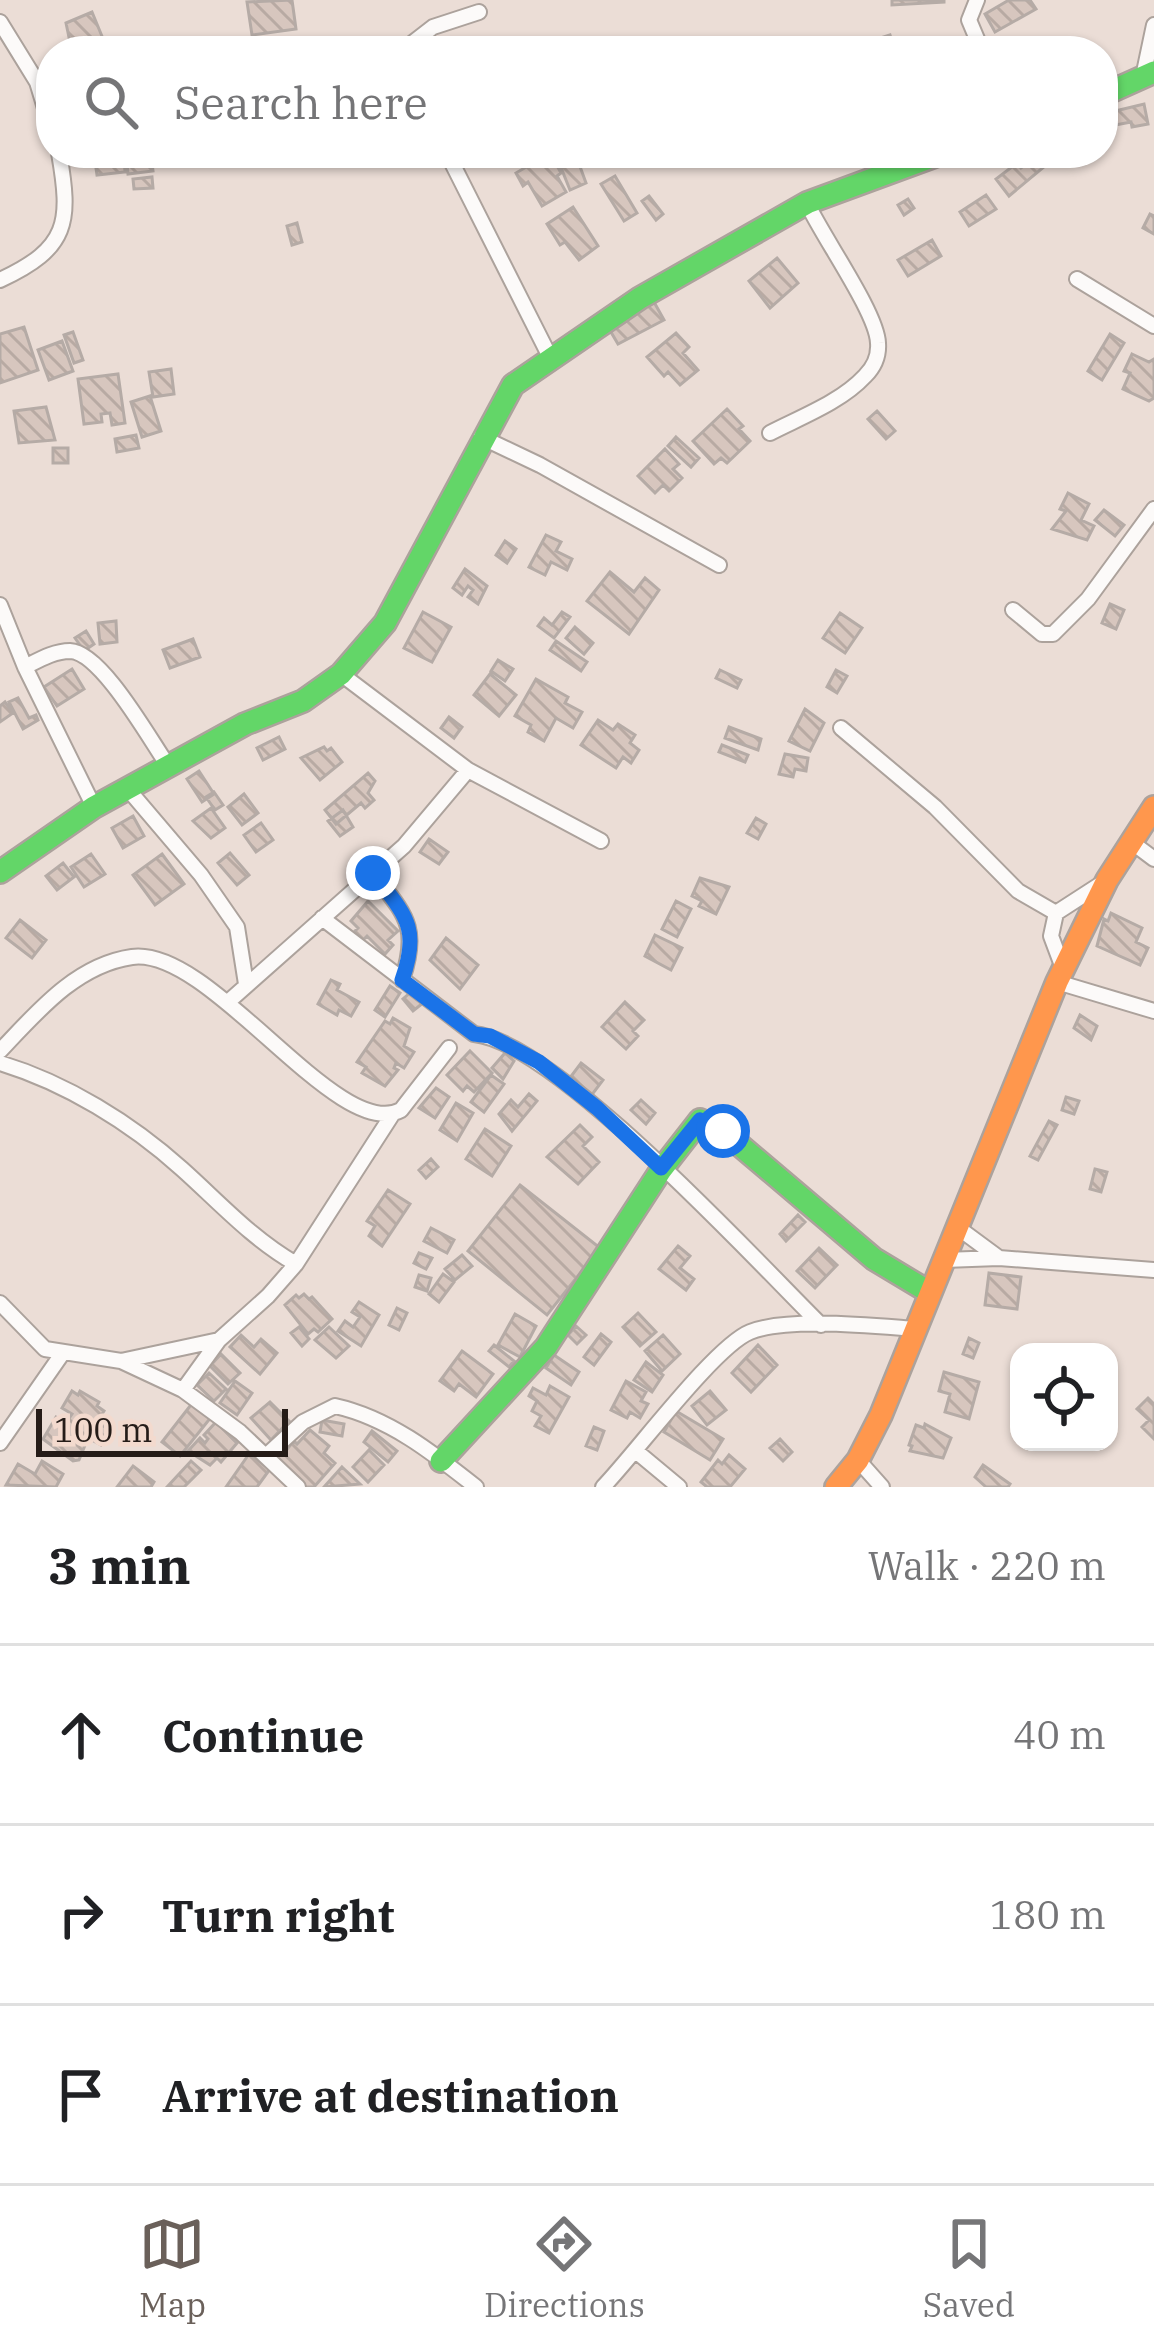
<!DOCTYPE html>
<meta charset="utf-8">
<style>
body{margin:0;font-family:"IBM Plex Serif",serif;background:#f6f6f6;color:#202124}
.controls{position:absolute;right:36px;bottom:36px;display:grid;overflow:hidden;border-radius:24px;box-shadow:0 3px 9px #0004}
.controls button{width:108px;height:108px;display:grid;place-items:center;padding:0;border:0;border-bottom:3px solid #e0e0e0;background:#fff;color:#202124;font:60px sans-serif}
.scale{position:absolute;left:36px;bottom:30px;width:252px;box-sizing:border-box;padding-left:12px;border:6px solid #251c18;border-top:0;font-size:33px;line-height:42px;white-space:nowrap;color:#251c18;-webkit-text-stroke:9px #f3dace;paint-order:stroke}
.stop{position:absolute;width:36px;height:36px;margin:-27px;border:9px solid #1a73e8;border-radius:50%;background:#fff}
.stop.end{background:#1a73e8;border-color:#fff;box-shadow:0 3px 12px #0008}
.list{margin:0;padding:0;list-style:none}
h2{display:flex;justify-content:space-between;align-items:center;height:156px;margin:0;padding:0 48px;font-size:51px}
h2 small{font-size:39px;font-weight:400;color:#757577}
.list li{display:grid;grid-template-columns:78px 1fr auto;gap:36px;align-items:center;box-sizing:border-box;height:180px;padding:0 48px;border-top:3px solid #e0e0e0}
.list b{display:block;font-size:45px;white-space:nowrap}
.list em{font-size:39px;font-style:normal;color:#757577}
.icon{flex:none;width:66px;height:66px;fill:none;stroke:currentColor;stroke-width:2;stroke-linecap:round;stroke-linejoin:round}
.map{position:relative;flex:none;width:1154px;height:1487px;overflow:hidden}
.search{position:absolute;background:#fff;box-shadow:0 3px 9px #0004;left:36px;right:36px;top:36px;height:132px;display:flex;align-items:center;gap:30px;box-sizing:border-box;padding:0 42px;border-radius:48px;color:#757577;font-size:45px}
.sheet{height:696px;background:#fff}
nav{display:flex;justify-content:space-around;align-items:center;box-sizing:border-box;height:168px;border-top:3px solid #e0e0e0;background:#fff;font-size:33px;color:#757577}
nav a{display:grid;justify-items:center;gap:6px}
nav .on{color:#6a605a}
.map>svg:first-child{display:block}
.building{fill:url(#building-back-hatch);stroke:#b5aba6;stroke-width:3}
.lines{fill:none;stroke-linecap:round;stroke-linejoin:round}
.street-casing{stroke:#aca29c;stroke-width:18}
.fast-casing{stroke:#aca29c;stroke-width:26}
.slow-casing{stroke:#aca29c;stroke-width:26}
.street{stroke:#fcfaf9;stroke-width:14}
.fast{stroke:#63d668;stroke-width:21}
.slow{stroke:#ff974d;stroke-width:21}
.route{stroke:#1a73e8;stroke-width:15}
</style>
<div class="map">
<svg width="1154" height="1487" viewBox="0 0 1154 1487">
<defs>
<pattern id="building-back-hatch" width="6" height="6" patternUnits="userSpaceOnUse" patternTransform="scale(3)"><rect width="6" height="6" fill="#d7c6be"/><path d="M-1 5l2 2M0 0l6 6M5-1l2 2" fill="none" stroke="#b8aaa3"/></pattern>
</defs>
<rect width="100%" height="100%" fill="#ebddd6"/>
<path class="building" d="M 292,0 L 296,29 L 252,35 L 247,2 Z
M 892,0 L 944,0 L 944,2 L 892,5 Z
M 1009,0 L 1030,0 L 1036,9 L 995,32 L 985,14 Z
M 92,12 L 106,46 L 100,51 L 79,51 L 76,45 L 71,47 L 66,23 Z
M 890,35 L 895,51 L 868,51 L 865,43 Z
M 434,36 L 438,49 L 419,51 L 416,41 Z
M 1144,104 L 1148,124 L 1132,127 L 1131,122 L 1105,127 L 1103,114 Z
M 138,153 L 151,153 L 153,171 L 128,174 L 126,154 Z
M 575,153 L 586,183 L 570,190 L 556,155 Z
M 1048,153 L 1073,153 L 1058,165 Z
M 1037,155 L 1045,166 L 1009,196 L 996,179 L 1017,163 L 1021,168 Z
M 545,156 L 549,162 L 554,160 L 561,173 L 557,176 L 566,192 L 542,206 L 528,182 L 523,186 L 516,173 Z
M 124,157 L 125,172 L 97,175 L 95,161 Z
M 615,176 L 637,213 L 624,221 L 601,184 Z
M 152,177 L 153,188 L 134,189 L 133,179 Z
M 986,195 L 996,209 L 969,226 L 960,212 Z
M 649,196 L 663,214 L 656,220 L 642,201 Z
M 908,199 L 914,208 L 904,215 L 898,205 Z
M 573,207 L 598,246 L 579,260 L 565,242 L 560,245 L 547,224 Z
M 1150,214 L 1154,216 L 1154,234 L 1143,228 Z
M 297,223 L 302,242 L 292,245 L 287,226 Z
M 932,240 L 941,256 L 908,276 L 898,260 Z
M 777,258 L 798,283 L 770,308 L 749,281 Z
M 654,302 L 664,320 L 618,344 L 608,327 Z
M 24,327 L 38,370 L 0,383 L 0,334 Z
M 73,332 L 83,360 L 74,363 L 64,335 Z
M 676,333 L 689,347 L 683,353 L 698,370 L 680,385 L 668,372 L 664,376 L 647,357 Z
M 1110,334 L 1124,343 L 1102,380 L 1088,371 Z
M 62,341 L 73,371 L 49,380 L 38,350 Z
M 1132,354 L 1149,362 L 1154,359 L 1154,398 L 1149,401 L 1123,389 L 1130,373 L 1124,371 Z
M 171,369 L 174,394 L 153,397 L 149,372 Z
M 118,374 L 125,423 L 112,425 L 110,413 L 101,414 L 102,422 L 84,424 L 78,379 Z
M 150,396 L 161,431 L 142,437 L 131,402 Z
M 46,407 L 55,440 L 19,443 L 14,411 Z
M 727,409 L 743,426 L 739,429 L 750,441 L 727,463 L 721,458 L 714,464 L 693,441 Z
M 877,411 L 895,431 L 886,439 L 868,419 Z
M 136,435 L 139,448 L 117,452 L 115,439 Z
M 676,437 L 699,458 L 691,467 L 668,446 Z
M 53,448 L 68,448 L 68,463 L 53,463 Z
M 665,449 L 679,464 L 673,469 L 682,478 L 669,491 L 663,485 L 655,493 L 638,476 Z
M 1068,493 L 1089,504 L 1081,520 L 1094,526 L 1087,540 L 1052,529 L 1066,511 L 1060,509 Z
M 1104,510 L 1124,525 L 1115,536 L 1095,520 Z
M 546,535 L 561,542 L 556,551 L 572,559 L 567,570 L 551,562 L 545,575 L 529,567 Z
M 505,541 L 516,549 L 507,563 L 496,555 Z
M 465,569 L 487,586 L 478,604 L 468,597 L 473,590 L 468,586 L 462,595 L 453,588 Z
M 610,572 L 634,592 L 645,578 L 659,590 L 629,634 L 587,601 Z
M 1110,604 L 1124,610 L 1116,629 L 1102,623 Z
M 423,612 L 451,627 L 432,662 L 404,648 Z
M 562,612 L 570,617 L 554,638 L 538,626 L 544,618 L 552,625 Z
M 840,613 L 862,628 L 845,653 L 823,638 Z
M 116,621 L 117,642 L 100,644 L 98,623 Z
M 575,627 L 593,643 L 584,654 L 566,638 Z
M 86,631 L 94,644 L 84,651 L 75,638 Z
M 193,639 L 200,657 L 170,668 L 163,650 Z
M 556,641 L 587,662 L 581,671 L 550,650 Z
M 498,660 L 513,669 L 505,681 L 491,671 Z
M 72,669 L 84,689 L 57,706 L 44,687 Z
M 720,670 L 741,680 L 737,688 L 716,678 Z
M 836,670 L 847,676 L 837,693 L 827,687 Z
M 490,674 L 516,695 L 499,716 L 474,695 Z
M 536,679 L 568,697 L 565,703 L 582,712 L 573,728 L 556,718 L 544,741 L 528,732 L 531,725 L 515,716 Z
M 18,698 L 29,718 L 36,715 L 38,720 L 23,729 L 9,702 Z
M 5,702 L 13,713 L 0,722 L 0,706 Z
M 805,709 L 824,723 L 810,751 L 789,741 Z
M 449,717 L 462,727 L 454,738 L 441,728 Z
M 598,720 L 613,730 L 618,724 L 635,735 L 630,743 L 639,750 L 631,763 L 623,757 L 616,768 L 581,745 Z
M 729,727 L 761,739 L 758,750 L 725,738 Z
M 279,737 L 285,749 L 263,760 L 257,748 Z
M 722,745 L 748,755 L 745,762 L 719,752 Z
M 324,747 L 327,751 L 331,748 L 342,762 L 320,780 L 301,758 Z
M 785,754 L 808,758 L 806,771 L 795,769 L 793,777 L 779,774 Z
M 199,771 L 214,794 L 202,802 L 187,779 Z
M 368,773 L 375,781 L 368,793 L 374,800 L 365,808 L 361,803 L 336,824 L 325,810 Z
M 214,792 L 223,805 L 215,810 L 206,797 Z
M 244,794 L 258,813 L 242,825 L 228,807 Z
M 211,808 L 225,828 L 211,838 L 193,821 Z
M 343,810 L 353,827 L 340,836 L 328,821 Z
M 133,816 L 144,836 L 123,848 L 112,828 Z
M 756,818 L 766,824 L 758,839 L 747,833 Z
M 261,823 L 273,840 L 256,852 L 244,835 Z
M 429,839 L 448,852 L 439,864 L 420,852 Z
M 230,853 L 249,875 L 237,885 L 218,863 Z
M 91,854 L 105,874 L 84,887 L 71,867 Z
M 162,854 L 184,884 L 155,905 L 133,875 Z
M 63,863 L 74,877 L 57,890 L 46,876 Z
M 700,878 L 729,887 L 716,914 L 699,906 L 702,901 L 692,896 Z
M 368,901 L 398,931 L 388,940 L 393,945 L 385,954 L 367,936 L 360,943 L 352,934 L 358,928 L 351,921 Z
M 676,901 L 691,909 L 677,937 L 662,929 Z
M 1111,913 L 1142,928 L 1136,942 L 1148,948 L 1140,965 L 1097,946 L 1104,919 L 1108,921 Z
M 20,920 L 46,940 L 32,958 L 6,938 Z
M 655,935 L 682,948 L 671,970 L 645,956 Z
M 446,938 L 478,965 L 460,989 L 430,960 Z
M 331,980 L 340,984 L 337,990 L 359,1002 L 351,1016 L 339,1010 L 337,1015 L 318,1004 Z
M 390,986 L 400,993 L 385,1017 L 375,1010 Z
M 412,991 L 423,1003 L 413,1011 L 403,999 Z
M 625,1002 L 644,1020 L 633,1031 L 638,1036 L 626,1049 L 602,1027 Z
M 1080,1015 L 1097,1026 L 1091,1040 L 1074,1028 Z
M 393,1018 L 410,1028 L 404,1046 L 414,1052 L 404,1068 L 396,1063 L 394,1068 L 398,1070 L 385,1086 L 362,1073 L 366,1067 L 357,1062 L 385,1021 L 390,1024 Z
M 470,1051 L 492,1073 L 474,1092 L 467,1086 L 463,1091 L 447,1075 Z
M 505,1053 L 514,1061 L 503,1079 L 492,1068 Z
M 581,1063 L 603,1080 L 591,1096 L 569,1079 Z
M 491,1075 L 504,1084 L 484,1112 L 471,1102 Z
M 436,1088 L 449,1097 L 435,1118 L 419,1108 Z
M 529,1094 L 537,1101 L 512,1131 L 499,1114 L 511,1100 L 518,1107 Z
M 1066,1097 L 1079,1101 L 1074,1114 L 1062,1110 Z
M 641,1100 L 655,1113 L 646,1124 L 631,1110 Z
M 456,1103 L 473,1113 L 457,1141 L 440,1130 Z
M 1049,1121 L 1057,1125 L 1038,1160 L 1030,1156 Z
M 580,1125 L 592,1137 L 583,1146 L 599,1162 L 578,1184 L 547,1157 Z
M 485,1129 L 511,1146 L 492,1176 L 466,1159 Z
M 431,1159 L 438,1167 L 426,1178 L 419,1170 Z
M 1095,1169 L 1107,1172 L 1101,1192 L 1090,1189 Z
M 520,1185 L 600,1248 L 547,1315 L 468,1251 Z
M 388,1190 L 410,1204 L 382,1246 L 369,1236 L 375,1226 L 367,1221 Z
M 798,1215 L 805,1222 L 786,1241 L 780,1234 Z
M 431,1228 L 454,1240 L 447,1253 L 424,1241 Z
M 678,1246 L 690,1256 L 680,1268 L 694,1279 L 686,1290 L 659,1269 Z
M 819,1248 L 837,1265 L 815,1288 L 797,1271 Z
M 419,1253 L 432,1258 L 426,1269 L 414,1263 Z
M 462,1255 L 472,1266 L 455,1280 L 445,1269 Z
M 989,1273 L 1021,1277 L 1017,1309 L 985,1305 Z
M 443,1274 L 454,1282 L 439,1302 L 429,1294 Z
M 419,1275 L 431,1278 L 427,1291 L 415,1287 Z
M 304,1294 L 309,1299 L 312,1297 L 332,1319 L 318,1332 L 314,1329 L 308,1334 L 285,1305 L 296,1295 L 299,1298 Z
M 359,1302 L 379,1315 L 361,1346 L 338,1331 L 345,1321 L 353,1327 L 360,1317 L 352,1312 Z
M 397,1308 L 407,1313 L 399,1330 L 389,1325 Z
M 638,1313 L 656,1332 L 640,1346 L 623,1327 Z
M 515,1314 L 536,1326 L 520,1357 L 498,1345 Z
M 576,1326 L 586,1335 L 577,1344 L 568,1335 Z
M 299,1327 L 309,1339 L 302,1346 L 291,1333 Z
M 329,1327 L 349,1346 L 336,1358 L 315,1340 Z
M 601,1334 L 611,1342 L 594,1365 L 584,1357 Z
M 241,1335 L 254,1347 L 261,1339 L 277,1353 L 260,1374 L 230,1347 Z
M 663,1335 L 680,1354 L 662,1371 L 645,1351 Z
M 969,1338 L 979,1343 L 973,1358 L 963,1354 Z
M 494,1345 L 514,1361 L 509,1367 L 489,1351 Z
M 758,1345 L 777,1365 L 751,1392 L 732,1373 Z
M 462,1351 L 493,1374 L 476,1397 L 459,1384 L 454,1391 L 440,1381 Z
M 221,1354 L 240,1373 L 228,1384 L 210,1366 Z
M 554,1355 L 579,1372 L 571,1385 L 546,1368 Z
M 646,1362 L 663,1375 L 652,1392 L 634,1380 Z
M 944,1372 L 979,1382 L 969,1419 L 945,1412 L 950,1394 L 939,1391 Z
M 209,1373 L 226,1389 L 214,1401 L 197,1385 Z
M 235,1381 L 252,1393 L 237,1415 L 220,1403 Z
M 626,1381 L 646,1392 L 641,1401 L 648,1404 L 640,1418 L 630,1412 L 627,1418 L 611,1410 Z
M 550,1386 L 569,1397 L 549,1433 L 535,1426 L 541,1416 L 532,1411 L 537,1401 L 529,1396 L 533,1388 L 546,1395 Z
M 72,1391 L 78,1395 L 80,1391 L 99,1402 L 97,1406 L 104,1411 L 97,1422 L 110,1430 L 101,1445 L 88,1438 L 79,1460 L 73,1461 L 43,1439 L 56,1417 L 66,1423 L 72,1414 L 62,1408 Z
M 710,1391 L 726,1410 L 707,1425 L 692,1406 Z
M 1148,1398 L 1154,1404 L 1154,1439 L 1142,1427 L 1149,1420 L 1137,1409 Z
M 194,1401 L 212,1416 L 180,1456 L 162,1442 Z
M 270,1402 L 289,1421 L 271,1440 L 251,1418 Z
M 676,1411 L 723,1439 L 710,1460 L 664,1432 Z
M 322,1420 L 344,1424 L 342,1436 L 320,1432 Z
M 216,1422 L 237,1443 L 221,1462 L 217,1458 L 210,1465 L 188,1451 L 200,1438 L 205,1443 L 208,1439 L 204,1435 Z
M 925,1424 L 951,1438 L 943,1458 L 910,1451 L 912,1446 L 909,1445 L 916,1425 L 924,1428 Z
M 594,1427 L 604,1431 L 597,1450 L 586,1446 Z
M 310,1430 L 329,1446 L 324,1453 L 335,1463 L 314,1487 L 306,1487 L 272,1457 L 278,1450 L 283,1454 L 294,1441 L 297,1444 Z
M 372,1431 L 397,1451 L 388,1462 L 364,1442 Z
M 780,1439 L 792,1452 L 783,1461 L 770,1448 Z
M 369,1450 L 384,1465 L 368,1482 L 353,1467 Z
M 249,1454 L 270,1469 L 257,1487 L 226,1487 Z
M 729,1455 L 745,1469 L 730,1487 L 707,1487 L 701,1482 L 718,1460 L 722,1464 Z
M 42,1461 L 63,1474 L 56,1487 L 6,1485 L 18,1464 L 35,1474 Z
M 191,1461 L 201,1470 L 184,1487 L 167,1487 Z
M 983,1465 L 1010,1484 L 1008,1487 L 986,1487 L 975,1477 Z
M 133,1466 L 154,1482 L 151,1487 L 117,1487 Z
M 342,1467 L 360,1484 L 324,1487 Z"/>
<g class="lines">
<g class="street-casing">
<path id="street" d="M 977,0 L 969,20 L 982,51
M 0,22 L 37,82 L 51,128
M 402,51 L 433,27 L 479,12
M 1143,77 L 1154,25
M 447,153 L 550,357
M 1077,279 L 1154,326
M 0,280 C 69,248 71,222 59,153
M 770,433 C 801,417 841,402 865,376 C 874,367 879,356 878,343 C 877,313 822,236 807,203
M 481,437 L 540,465 L 719,565
M 0,605 L 25,667 L 94,807
M 1013,610 L 1042,634 L 1053,634 L 1088,599 L 1154,509
M 25,667 C 39,660 54,651 70,651 C 101,652 149,738 167,764
M 341,674 L 468,770 L 601,841
M 841,728 L 935,807 L 1018,891 L 1056,913
M 127,788 L 201,875 L 237,927 L 246,984
M 1130,841 L 1154,859
M 373,873 C 405,915 420,926 402,980
M 322,918 L 474,1034 C 556,1042 756,1261 821,1325
M 1063,968 L 1051,936 L 1056,913 L 1107,880
M 1057,982 L 1154,1011
M 228,1002 L 404,846 L 468,770
M 0,1051 C 37,1012 76,965 132,957 C 211,946 338,1144 401,1110 L 449,1048
M 0,1063 C 66,1083 131,1123 182,1169 C 220,1203 251,1238 296,1264
M 957,1227 L 999,1258
M 944,1260 L 999,1258 L 1154,1270
M 0,1303 L 45,1349 L 121,1361 L 183,1390 L 240,1432 L 298,1487
M 121,1361 L 219,1340
M 183,1390 L 219,1340 L 268,1296 L 296,1264 L 392,1115
M 0,1443 L 62,1354
M 637,1452 L 679,1487
M 266,1456 L 303,1422 L 335,1406 C 389,1418 433,1453 476,1487
M 858,1460 L 882,1487
M 603,1487 C 635,1454 715,1346 750,1332 C 788,1317 874,1326 916,1329"/>
</g>
<g class="fast-casing">
<path id="fast" d="M 1103,95 L 1154,72
M 0,872 L 94,807 L 245,724 L 303,701 L 341,674 L 385,623 L 513,385 L 640,298 L 807,203 L 943,153
M 441,1461 L 546,1347 L 661,1170 L 700,1120 L 723,1131 L 874,1259 L 929,1292"/>
</g>
<g class="slow-casing">
<path id="slow" d="M 836,1487 L 858,1460 L 881,1415 L 1057,982 L 1107,880 L 1154,807"/>
</g>
<use href="#street" class="street"/>
<use href="#fast" class="fast"/>
<use href="#slow" class="slow"/>
</g>
<g class="lines">
<path class="route" d="M 373,873 C 405,915 421,927 402,980 L 474,1034 L 490,1036 L 539,1062 L 597,1108 L 661,1168 L 700,1120 L 723,1131"/>
</g>
</svg>
<div class="controls">
<button><svg class="icon" aria-label="locate" viewBox="0 0 24 24"><circle cx="12" cy="12" r="6"/><path d="M12 2v4M12 18v4M2 12h4M18 12h4"/></svg></button>
</div>
<div class="scale">100 m</div>
<div class="stop" style="left:723px;top:1131px"></div>
<div class="stop end" style="left:373px;top:873px"></div>
<div class="search"><svg class="icon" aria-label="search" viewBox="0 0 24 24"><circle cx="10" cy="10" r="6"/><path d="M15 15l6 6"/></svg>Search here</div>
</div>
<section class="sheet">
<h2>3 min<small>Walk · 220 m</small></h2>
<ul class="list">
<li><svg class="icon" aria-label="ahead" viewBox="0 0 24 24"><path d="M12 20V5M6 11l6-6 6 6"/></svg><div><b>Continue</b></div><em>40 m</em></li>
<li><svg class="icon" aria-label="right" viewBox="0 0 24 24"><path d="M7 20v-9h11M14 6l5 5-5 5"/></svg><div><b>Turn right</b></div><em>180 m</em></li>
<li><svg class="icon" aria-label="arrive" viewBox="0 0 24 24"><path d="M6 21V4h12l-3 4 3 4H6"/></svg><div><b>Arrive at destination</b></div></li>
</ul>
</section>
<nav>
<a class="on"><svg class="icon" aria-label="map" viewBox="0 0 24 24"><path d="M3 6l6-2 6 2 6-2v14l-6 2-6-2-6 2zM9 4v14M15 6v14"/></svg>Map</a>
<a><svg class="icon" aria-label="directions" viewBox="0 0 24 24"><path d="M12 3l9 9-9 9-9-9zM9 14v-3h6M13 9l2 2-2 2"/></svg>Directions</a>
<a><svg class="icon" aria-label="saved" viewBox="0 0 24 24"><path d="M7 4h10v16l-5-4-5 4z"/></svg>Saved</a>
</nav>
